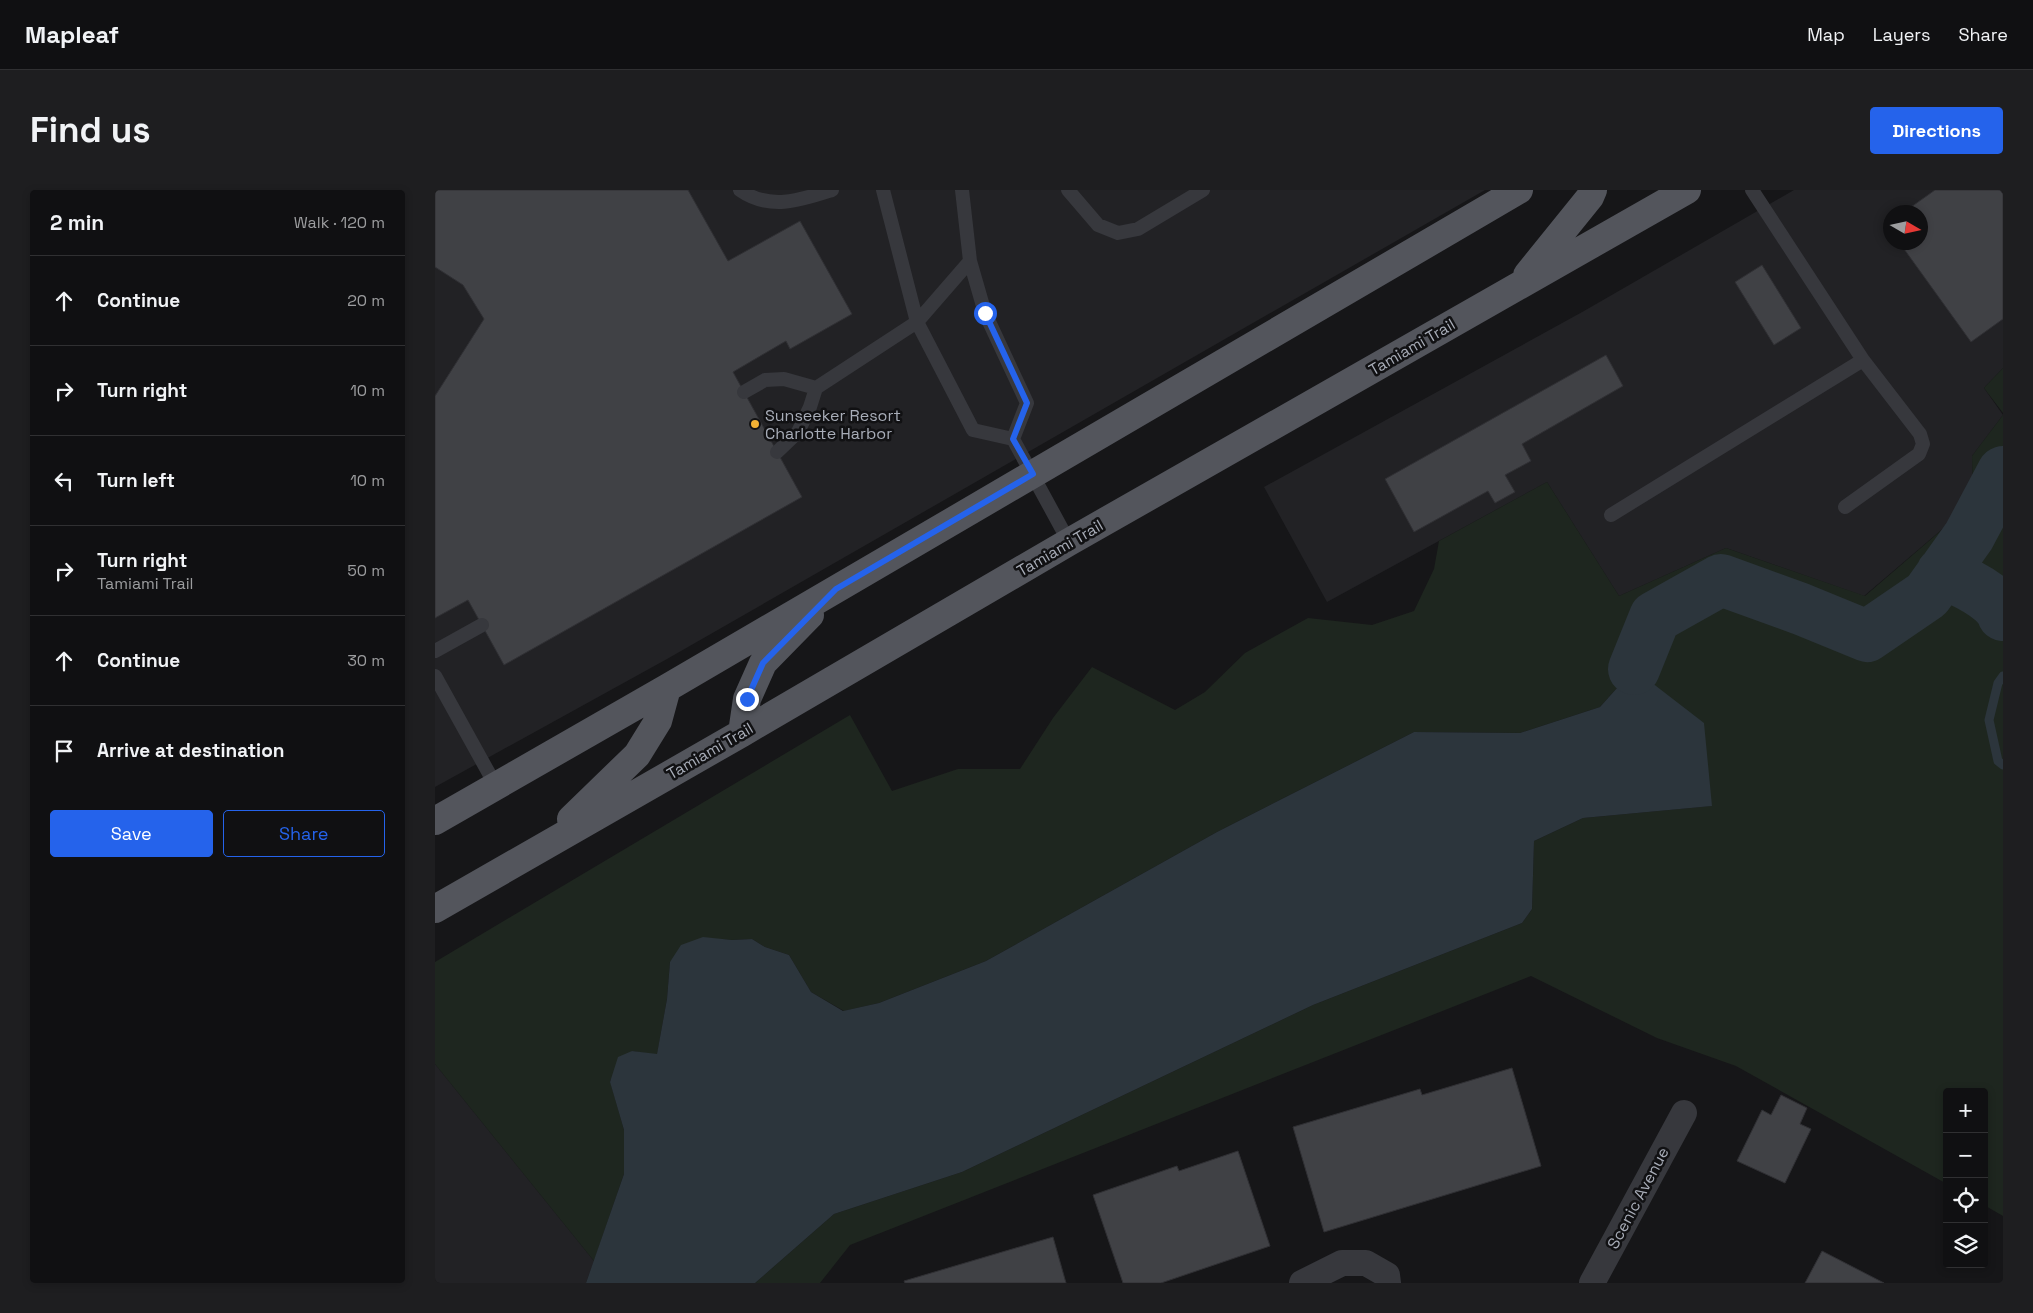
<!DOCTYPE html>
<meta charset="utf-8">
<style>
body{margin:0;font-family:"Space Grotesk",sans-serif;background:#1e1e20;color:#f1f3f6}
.controls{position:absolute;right:15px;bottom:15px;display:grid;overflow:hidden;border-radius:5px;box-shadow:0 2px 8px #0003}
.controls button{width:45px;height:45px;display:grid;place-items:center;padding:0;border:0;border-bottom:1px solid #303032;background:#101012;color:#f1f3f6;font:25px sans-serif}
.compass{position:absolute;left:1448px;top:15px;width:45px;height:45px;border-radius:50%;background:#101012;box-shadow:0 2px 8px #0003;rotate:99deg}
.stop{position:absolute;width:15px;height:15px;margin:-11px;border:4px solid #2563eb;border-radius:50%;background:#fff}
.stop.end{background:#2563eb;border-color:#fff;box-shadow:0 1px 5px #0008}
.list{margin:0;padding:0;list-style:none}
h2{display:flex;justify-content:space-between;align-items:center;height:65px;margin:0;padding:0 20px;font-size:21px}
h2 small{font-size:16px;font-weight:400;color:#9c9d9f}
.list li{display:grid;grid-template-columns:32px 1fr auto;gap:15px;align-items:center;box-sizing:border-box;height:90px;padding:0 20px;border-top:1px solid #303032}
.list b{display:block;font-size:19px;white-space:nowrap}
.list p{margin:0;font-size:16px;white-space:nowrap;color:#9c9d9f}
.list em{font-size:16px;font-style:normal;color:#9c9d9f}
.actions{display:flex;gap:10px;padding:15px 20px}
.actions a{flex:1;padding:11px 0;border:1px solid #2563eb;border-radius:5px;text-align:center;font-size:18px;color:#2563eb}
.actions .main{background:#2563eb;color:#fff}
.icon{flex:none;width:28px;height:28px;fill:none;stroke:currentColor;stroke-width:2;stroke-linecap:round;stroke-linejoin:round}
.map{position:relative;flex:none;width:1568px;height:1093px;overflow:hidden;border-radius:5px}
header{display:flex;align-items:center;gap:30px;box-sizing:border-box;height:70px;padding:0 25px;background:#101012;border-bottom:1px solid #303032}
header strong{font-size:24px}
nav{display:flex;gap:28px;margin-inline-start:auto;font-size:18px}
.intro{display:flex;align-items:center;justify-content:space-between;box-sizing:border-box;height:120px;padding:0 30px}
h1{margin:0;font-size:35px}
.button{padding:12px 22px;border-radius:5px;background:#2563eb;color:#fff;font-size:18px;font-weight:700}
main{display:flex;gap:30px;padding:0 30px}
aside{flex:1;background:#101012;border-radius:5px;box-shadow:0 2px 8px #0003}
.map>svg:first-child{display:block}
.built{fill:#222225;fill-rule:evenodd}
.green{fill:#1e261f}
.water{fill:#2c353c}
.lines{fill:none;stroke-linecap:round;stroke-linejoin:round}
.stream{stroke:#2c353c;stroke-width:9}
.river{stroke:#2c353c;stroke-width:52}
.building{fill:#404145;stroke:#303034}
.service{stroke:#37383d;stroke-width:14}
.minor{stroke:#37383d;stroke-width:26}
.primary{stroke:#53555c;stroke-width:28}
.route{stroke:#2563eb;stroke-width:6}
.poi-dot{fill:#f2b134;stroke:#111113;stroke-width:2}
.labels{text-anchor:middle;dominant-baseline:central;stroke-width:5;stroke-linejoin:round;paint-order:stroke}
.street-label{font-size:16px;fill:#a8adb8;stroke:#111113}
.poi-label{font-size:16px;fill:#a8adb8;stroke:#111113;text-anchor:start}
</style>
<header>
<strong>Mapleaf</strong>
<nav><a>Map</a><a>Layers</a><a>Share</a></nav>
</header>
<div class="intro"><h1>Find us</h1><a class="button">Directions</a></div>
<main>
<aside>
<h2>2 min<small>Walk · 120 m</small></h2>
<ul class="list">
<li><svg class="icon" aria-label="ahead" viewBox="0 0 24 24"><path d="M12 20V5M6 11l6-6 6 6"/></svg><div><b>Continue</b></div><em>20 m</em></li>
<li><svg class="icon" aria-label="right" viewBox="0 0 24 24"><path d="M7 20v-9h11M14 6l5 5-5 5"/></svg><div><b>Turn right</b></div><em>10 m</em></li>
<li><svg class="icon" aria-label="left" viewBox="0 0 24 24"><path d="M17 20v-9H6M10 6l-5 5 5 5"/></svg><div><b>Turn left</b></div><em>10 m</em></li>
<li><svg class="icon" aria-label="right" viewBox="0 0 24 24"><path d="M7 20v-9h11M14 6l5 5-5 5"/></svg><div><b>Turn right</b><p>Tamiami Trail</p></div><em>50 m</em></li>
<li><svg class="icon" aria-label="ahead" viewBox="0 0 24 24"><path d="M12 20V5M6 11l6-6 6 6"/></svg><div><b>Continue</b></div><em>30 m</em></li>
<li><svg class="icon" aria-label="arrive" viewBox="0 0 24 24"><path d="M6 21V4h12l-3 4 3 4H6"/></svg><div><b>Arrive at destination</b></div></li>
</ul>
<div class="actions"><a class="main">Save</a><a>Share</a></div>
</aside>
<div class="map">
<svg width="1568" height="1093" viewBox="0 0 1568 1093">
<rect width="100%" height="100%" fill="#161618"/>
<path class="built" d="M 0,0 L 1050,0 L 232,469 L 0,597 Z
M 1359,0 L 1568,0 L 1568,178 L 1549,198 L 1568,225 L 1537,266 L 1538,313 L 1429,406 L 1291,358 L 1184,406 L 1112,292 L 892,412 L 829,297 L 1149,121 ZM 1456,22 L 1486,22 L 1486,52 L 1456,52 Z
M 0,874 L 159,1071 L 151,1093 L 0,1093 Z"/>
<path class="green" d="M 1568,178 L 1568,223 L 1549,198 Z
M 1568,225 L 1568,1026 L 1549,1015 L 1549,902 L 1512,902 L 1512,994 L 1301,876 L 1222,848 L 1096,786 L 415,1055 L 385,1093 L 320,1093 L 399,1024 L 527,982 L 878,815 L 1087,733 L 1097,719 L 1099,651 L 1148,628 L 1276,616 L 1199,479 L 1165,517 L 1085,543 L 979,542 L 782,642 L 551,771 L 444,813 L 409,821 L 376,802 L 354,765 L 330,757 L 317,749 L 297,750 L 268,748 L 235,772 L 232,809 L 222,865 L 197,861 L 175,891 L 189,940 L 189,984 L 159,1071 L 0,874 L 0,772 L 415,525 L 457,601 L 523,579 L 585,579 L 618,528 L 657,477 L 740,520 L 770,502 L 810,463 L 873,428 L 937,435 L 979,421 L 999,379 L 1004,351 L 1112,292 L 1184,406 L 1291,358 L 1430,406 L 1538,313 L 1537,266 Z"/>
<path class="water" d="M 1199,479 L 1269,533 L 1277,616 L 1148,628 L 1099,651 L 1097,719 L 1087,733 L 878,815 L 527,982 L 399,1024 L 320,1093 L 151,1093 L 189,984 L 189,940 L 175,892 L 183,867 L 197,861 L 222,864 L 232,809 L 235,772 L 246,755 L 268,747 L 297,750 L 317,749 L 330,757 L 354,765 L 376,802 L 408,821 L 444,813 L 551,771 L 782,642 L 979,542 L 1085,543 L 1165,517 Z"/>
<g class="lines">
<path class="stream" d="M 1568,486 L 1563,493 L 1554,530 L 1563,571 L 1568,575"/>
<path class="river" d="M 1507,383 C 1525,390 1562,406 1568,425
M 1199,479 L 1220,427 L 1286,390 L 1366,419 L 1432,446 L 1492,405 L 1534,346 L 1568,282"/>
</g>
<path class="building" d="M 0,0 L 253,0 L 293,71 L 365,31 L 417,124 L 355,159 L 351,151 L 298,182 L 367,307 L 69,475 L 33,410 L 0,428 L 0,206 L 49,129 L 28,95 L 0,77 Z
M 1500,0 L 1565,0 L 1568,4 L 1568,129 L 1536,152 L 1464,52 L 1486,52 L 1486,22 L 1469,22 Z
M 1327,75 L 1366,138 L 1339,155 L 1300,92 Z
M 1171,165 L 1188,196 L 1087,254 L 1096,271 L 1070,285 L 1080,302 L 1060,313 L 1053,301 L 979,342 L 950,289 Z
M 1077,878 L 1106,976 L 889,1042 L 858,937 L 985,899 L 987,905 Z
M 1346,905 L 1372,918 L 1365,934 L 1376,939 L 1350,993 L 1302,971 L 1327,920 L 1336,925 Z
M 803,961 L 835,1056 L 726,1093 L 688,1093 L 658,1005 L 742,976 L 744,981 Z
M 618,1047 L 631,1093 L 470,1093 L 469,1091 Z
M 1387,1061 L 1449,1093 L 1370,1093 Z"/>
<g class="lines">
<path class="service" d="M 305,0 C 335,21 366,10 397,0
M 448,0 L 482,132 L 538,240 L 578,249 L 634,352
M 527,0 L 535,71 L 550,123 L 592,213 L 578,249
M 633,0 L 663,35 L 683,43 L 703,39 L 768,0
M 309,202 L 330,190 L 349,189 L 381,198
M 342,262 L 363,242 L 375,217 L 381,198 L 482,132 L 535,71
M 1410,317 L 1484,264 L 1488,254 L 1485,244 L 1428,170
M 1176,325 L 1428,170 L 1317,0
M 0,461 L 47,435
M 0,486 L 61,596"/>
<path class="minor" d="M 867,1093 L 907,1073 L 931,1073 L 952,1085 L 953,1093
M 1157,1093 L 1249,923"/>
<path class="primary" d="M 1092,85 L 1155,7 L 1158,0
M 307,543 L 312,509 L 328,473 L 375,425
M 136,629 L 202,565 L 223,531 L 232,498
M 0,631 L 232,498 L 1084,0
M 0,719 L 307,543 L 634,352 L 1252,0"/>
</g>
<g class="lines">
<path class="route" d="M 312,509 L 328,473 L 401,399 L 598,284 L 578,249 L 592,213 L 550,123"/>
</g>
<circle class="poi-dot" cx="320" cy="234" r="5"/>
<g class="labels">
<g class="street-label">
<text transform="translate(977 157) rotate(-30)">Tamiami Trail</text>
<text transform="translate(625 358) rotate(-30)">Tamiami Trail</text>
<text transform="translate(275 561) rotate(-30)">Tamiami Trail</text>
<text transform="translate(1203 1008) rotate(-62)">Scenic Avenue</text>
</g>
<g class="poi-label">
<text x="330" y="225">Sunseeker Resort<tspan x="330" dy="18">Charlotte Harbor</tspan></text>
</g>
</g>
</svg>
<div class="controls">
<button>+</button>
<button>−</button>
<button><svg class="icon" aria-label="locate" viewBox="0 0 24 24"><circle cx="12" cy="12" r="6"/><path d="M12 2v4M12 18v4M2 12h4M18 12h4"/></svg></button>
<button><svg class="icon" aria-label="layers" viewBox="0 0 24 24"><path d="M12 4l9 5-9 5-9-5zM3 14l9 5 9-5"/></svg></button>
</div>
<svg class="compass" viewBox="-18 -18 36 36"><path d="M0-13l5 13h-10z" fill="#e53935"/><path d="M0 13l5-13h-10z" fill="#9c9d9f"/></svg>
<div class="stop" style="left:550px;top:123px"></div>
<div class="stop end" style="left:312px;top:509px"></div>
</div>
</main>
